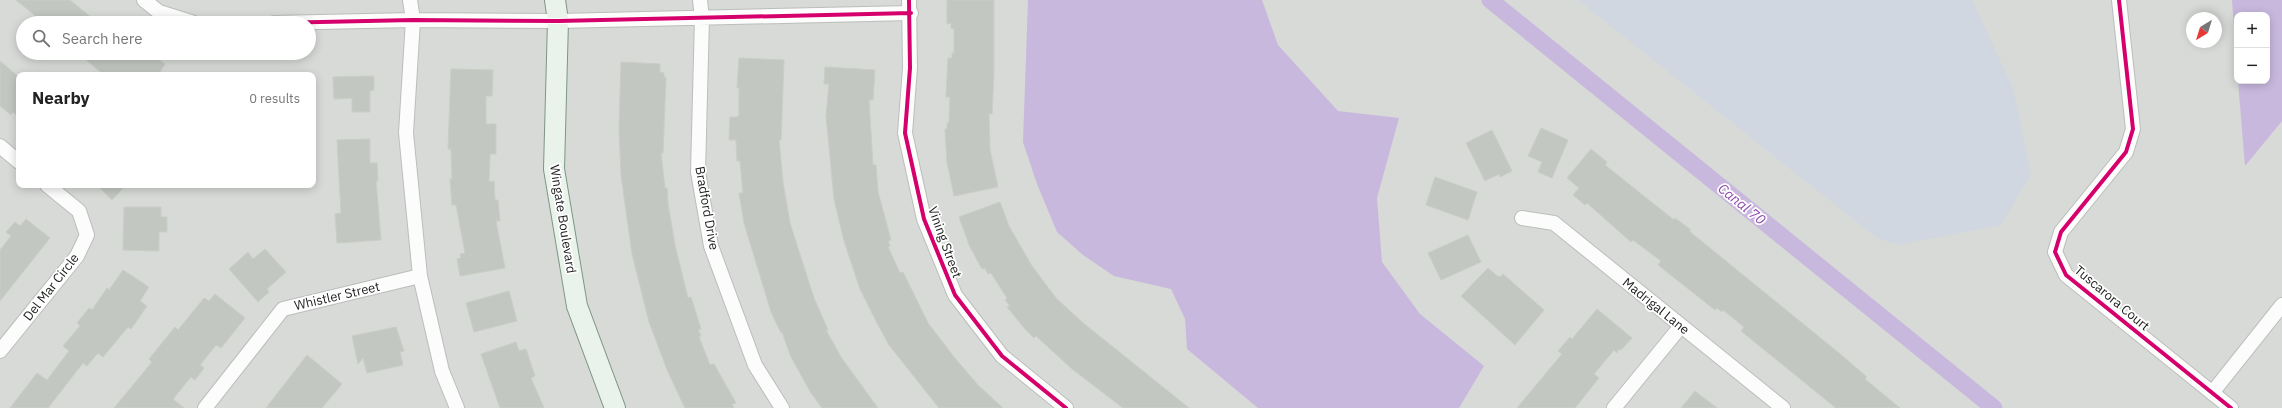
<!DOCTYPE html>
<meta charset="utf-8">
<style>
body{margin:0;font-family:"IBM Plex Sans",sans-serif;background:#f2f2f2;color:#222}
.controls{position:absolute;right:12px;top:12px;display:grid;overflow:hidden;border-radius:8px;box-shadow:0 2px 10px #0003}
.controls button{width:36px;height:36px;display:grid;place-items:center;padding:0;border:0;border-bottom:1px solid #e0e0e0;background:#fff;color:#222;font:20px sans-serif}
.compass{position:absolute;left:2186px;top:12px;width:36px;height:36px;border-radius:50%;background:#fff;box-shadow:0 2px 10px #0003;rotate:218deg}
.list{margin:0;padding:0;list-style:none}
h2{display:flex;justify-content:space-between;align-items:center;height:52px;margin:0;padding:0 16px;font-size:17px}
h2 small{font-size:13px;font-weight:400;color:#767676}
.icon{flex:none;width:22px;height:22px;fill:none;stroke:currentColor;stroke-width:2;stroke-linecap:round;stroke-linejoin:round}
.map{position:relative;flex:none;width:2282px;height:408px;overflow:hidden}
.search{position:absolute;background:#fff;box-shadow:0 2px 10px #0003;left:16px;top:16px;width:300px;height:44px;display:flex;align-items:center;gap:10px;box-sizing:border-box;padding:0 14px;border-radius:22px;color:#767676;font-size:15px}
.panel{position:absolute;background:#fff;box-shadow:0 2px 10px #0003;left:16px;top:72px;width:300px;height:116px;border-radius:8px}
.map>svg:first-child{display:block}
.residential{fill:#d7dad6;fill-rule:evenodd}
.wetland{fill:#d0d7e0}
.water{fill:#c8b8de}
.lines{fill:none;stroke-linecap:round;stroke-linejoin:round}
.canal{stroke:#c8b8de;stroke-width:17}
.building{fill:#c3c7c2;stroke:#c8cec6}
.street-casing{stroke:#bbbebb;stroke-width:16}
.secondary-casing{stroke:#7d9584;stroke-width:22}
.street{stroke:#fbfcfb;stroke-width:14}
.secondary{stroke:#e9f3ec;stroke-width:20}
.cycleway-casing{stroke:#fff;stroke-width:6}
.cycleway{stroke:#d6006c;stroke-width:4}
.labels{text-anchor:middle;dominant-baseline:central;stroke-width:3.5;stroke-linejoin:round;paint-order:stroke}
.street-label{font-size:13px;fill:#1c1c1c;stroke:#fff}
.water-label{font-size:14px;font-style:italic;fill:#8f49ab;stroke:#fff}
</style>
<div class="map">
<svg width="2282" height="408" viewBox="0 0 2282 408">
<rect width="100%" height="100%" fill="#e5ebe5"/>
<path class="residential" d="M 0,0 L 2282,0 L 2282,408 L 0,408 ZM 2237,15 L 2267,15 L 2267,81 L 2237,81 ZM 2192,18 L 2216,18 L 2216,42 L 2192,42 ZM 23,23 L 309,23 L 309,53 L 23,53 ZM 19,75 L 313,75 L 313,185 L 19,185 Z"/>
<path class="wetland" d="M 1578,0 L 1972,0 L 2013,88 L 2031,174 L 2001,225 L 1899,245 L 1877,238 Z"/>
<path class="water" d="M 1028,0 L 1262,0 L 1278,45 L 1338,111 L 1399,118 L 1377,198 L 1382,262 L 1420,314 L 1484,366 L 1459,408 L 1258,408 L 1187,349 L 1185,319 L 1171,289 L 1114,276 L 1083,255 L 1057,232 L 1037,184 L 1023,142 Z
M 2232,0 L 2282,0 L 2282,121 L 2245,166 L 2238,81 L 2267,81 L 2267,15 L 2237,15 L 2237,66 Z"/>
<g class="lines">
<path class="canal" d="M 1490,0 L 1994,408"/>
</g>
<path class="building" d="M 16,0 L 70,0 L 98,23 L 44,23 Z
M 947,0 L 994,0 L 994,74 L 992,114 L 989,114 L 990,150 L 998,187 L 954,196 L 947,162 L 945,129 L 947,129 L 947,123 L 949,123 L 950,97 L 946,97 L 948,58 L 952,58 L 952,53 L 954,53 L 954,29 L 951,28 L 951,23 L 947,24 Z
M 78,53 L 148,53 L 165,64 L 158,75 L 104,75 Z
M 739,58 L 784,60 L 781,140 L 779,140 L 783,182 L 790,223 L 814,298 L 828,330 L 826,330 L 841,357 L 878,408 L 822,408 L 811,393 L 791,357 L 782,332 L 781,333 L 771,312 L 744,223 L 739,193 L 743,193 L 740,161 L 737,161 L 736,140 L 729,140 L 730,117 L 737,117 L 739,115 L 739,88 L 737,88 Z
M 0,61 L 19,77 L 19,117 L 13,112 L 11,115 L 0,106 Z
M 621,62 L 660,64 L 660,72 L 664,73 L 664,77 L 666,77 L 663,153 L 661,153 L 665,188 L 667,188 L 668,204 L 675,245 L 688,298 L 691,297 L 701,329 L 698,330 L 701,336 L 699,337 L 710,365 L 714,364 L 736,403 L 732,404 L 734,408 L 685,408 L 668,372 L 649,322 L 632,254 L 621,175 L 619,130 Z
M 825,67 L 875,70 L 873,100 L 869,100 L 873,165 L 876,165 L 878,192 L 891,240 L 888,241 L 890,246 L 888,247 L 900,273 L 903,272 L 928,323 L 954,357 L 978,385 L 1003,408 L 939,408 L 889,345 L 875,319 L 860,289 L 844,241 L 834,199 L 826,116 L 829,84 L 824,84 Z
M 451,69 L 493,70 L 492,96 L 486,96 L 486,124 L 496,124 L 496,154 L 490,154 L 489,182 L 494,181 L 495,200 L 498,200 L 500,221 L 496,221 L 505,268 L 460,276 L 457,259 L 461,258 L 460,254 L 465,253 L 456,205 L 452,205 L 450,179 L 452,179 L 451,149 L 448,149 Z
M 374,76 L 374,90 L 370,91 L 370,112 L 352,112 L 352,98 L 334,99 L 333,77 Z
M 1541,128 L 1568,140 L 1552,178 L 1538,172 L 1542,162 L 1528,156 Z
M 1492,130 L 1512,171 L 1500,177 L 1499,174 L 1485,181 L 1466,143 Z
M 370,139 L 370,163 L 377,163 L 378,181 L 376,181 L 381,240 L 337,243 L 335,214 L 341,213 L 337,140 Z
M 1591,149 L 1607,162 L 1605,165 L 1674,220 L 1675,218 L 1691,230 L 1689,231 L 1839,353 L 1867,377 L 1865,379 L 1900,408 L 1836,408 L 1741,331 L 1744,327 L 1723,310 L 1722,312 L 1717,308 L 1715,310 L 1658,265 L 1661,261 L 1633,240 L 1631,242 L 1587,203 L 1585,205 L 1573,195 L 1579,188 L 1567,178 Z
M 1435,177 L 1477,192 L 1468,220 L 1426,205 Z
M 97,185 L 126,185 L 112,200 Z
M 1000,202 L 1009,226 L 1032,266 L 1056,298 L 1082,322 L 1189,408 L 1123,408 L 1072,369 L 1036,336 L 1034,338 L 1025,329 L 1007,307 L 1010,306 L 1005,300 L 1007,298 L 991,273 L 988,274 L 985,268 L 982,269 L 970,247 L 959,217 Z
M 124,207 L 161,207 L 161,217 L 167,217 L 167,232 L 159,232 L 159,251 L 123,250 Z
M 26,219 L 50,238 L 0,301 L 0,250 L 11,236 L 6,232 L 15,222 L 20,226 Z
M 1468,235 L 1481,262 L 1441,280 L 1428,253 Z
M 265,249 L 286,272 L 267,289 L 269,292 L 258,302 L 229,269 L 248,252 L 253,259 Z
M 1488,268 L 1496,275 L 1500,277 L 1503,274 L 1544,310 L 1515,345 L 1461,296 Z
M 123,270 L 149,287 L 140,301 L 147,306 L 131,329 L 128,327 L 103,357 L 98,353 L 87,366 L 83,363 L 48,408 L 10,408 L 37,373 L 47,380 L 69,351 L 63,346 L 80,326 L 77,323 L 89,308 L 92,310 L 107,288 L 109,290 Z
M 509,291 L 517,321 L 474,332 L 466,303 Z
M 215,294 L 245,318 L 221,348 L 216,345 L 200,365 L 204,368 L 195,380 L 191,377 L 173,399 L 184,408 L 114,408 L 152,362 L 149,359 L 175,327 L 178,330 L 204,298 L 209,301 Z
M 1597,309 L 1632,338 L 1621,350 L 1619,349 L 1617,353 L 1614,350 L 1594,374 L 1599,378 L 1575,408 L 1517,408 L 1562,354 L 1558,351 L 1570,337 L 1572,339 Z
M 396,327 L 404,351 L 400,352 L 403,365 L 367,373 L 363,358 L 358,364 L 352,336 Z
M 516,342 L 519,351 L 526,349 L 535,376 L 531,378 L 544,408 L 500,408 L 481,354 Z
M 307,355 L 342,384 L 322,408 L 266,408 Z
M 1695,391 L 1717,408 L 1681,408 Z"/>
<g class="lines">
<g class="street-casing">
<path id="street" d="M 144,0 L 159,12 L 194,23
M 410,0 L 413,20 L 406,133 L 420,276 L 442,371 L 457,408
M 700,0 L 702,18 L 698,172 L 711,246 L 755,365 L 782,408
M 909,0 L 910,68 L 905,133 L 924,219 L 955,295 L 1002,356 L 1066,408
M 2119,0 L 2133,129 L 2126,152 L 2061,232 L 2055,252 L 2066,275 L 2231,408
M 274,23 L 413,20 L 558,21 L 911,13
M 0,146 L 19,162
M 1522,218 L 1554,223 L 1783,408
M 0,351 L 77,256 L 87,235 L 79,211 L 47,185
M 2212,393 L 2282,305
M 205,408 L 283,309 L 420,276
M 1614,408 L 1681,326"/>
</g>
<g class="secondary-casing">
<path id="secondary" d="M 555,0 L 558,21 L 554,169 L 577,306 L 615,408"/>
</g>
<use href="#street" class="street"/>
<use href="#secondary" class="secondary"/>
<g class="cycleway-casing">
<path id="cycleway" d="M 909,0 L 910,68 L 905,133 L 924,219 L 955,295 L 1002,356 L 1066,408
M 2119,0 L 2133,129 L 2126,152 L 2061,232 L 2055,252 L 2066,275 L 2231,408
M 274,23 L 413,20 L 558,21 L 911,13"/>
</g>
<use href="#cycleway" class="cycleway"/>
</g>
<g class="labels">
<g class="street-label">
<text transform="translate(707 208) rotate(80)">Bradford Drive</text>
<text transform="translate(563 219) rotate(81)">Wingate Boulevard</text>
<text transform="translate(945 242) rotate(70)">Vining Street</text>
<text transform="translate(51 287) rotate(-52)">Del Mar Circle</text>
<text transform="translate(337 296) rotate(-13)">Whistler Street</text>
<text transform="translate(2112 298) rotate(40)">Tuscarora Court</text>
<text transform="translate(1656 306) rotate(39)">Madrigal Lane</text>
</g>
<g class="water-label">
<text transform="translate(1742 204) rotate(39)">Canal 70</text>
</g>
</g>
</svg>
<div class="controls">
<button>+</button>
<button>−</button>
</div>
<svg class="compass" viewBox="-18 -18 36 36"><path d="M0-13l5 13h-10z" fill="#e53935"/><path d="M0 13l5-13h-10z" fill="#767676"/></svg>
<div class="search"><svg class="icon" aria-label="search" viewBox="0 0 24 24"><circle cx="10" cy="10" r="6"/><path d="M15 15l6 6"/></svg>Search here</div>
<section class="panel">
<h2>Nearby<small>0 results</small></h2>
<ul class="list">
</ul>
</section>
</div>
